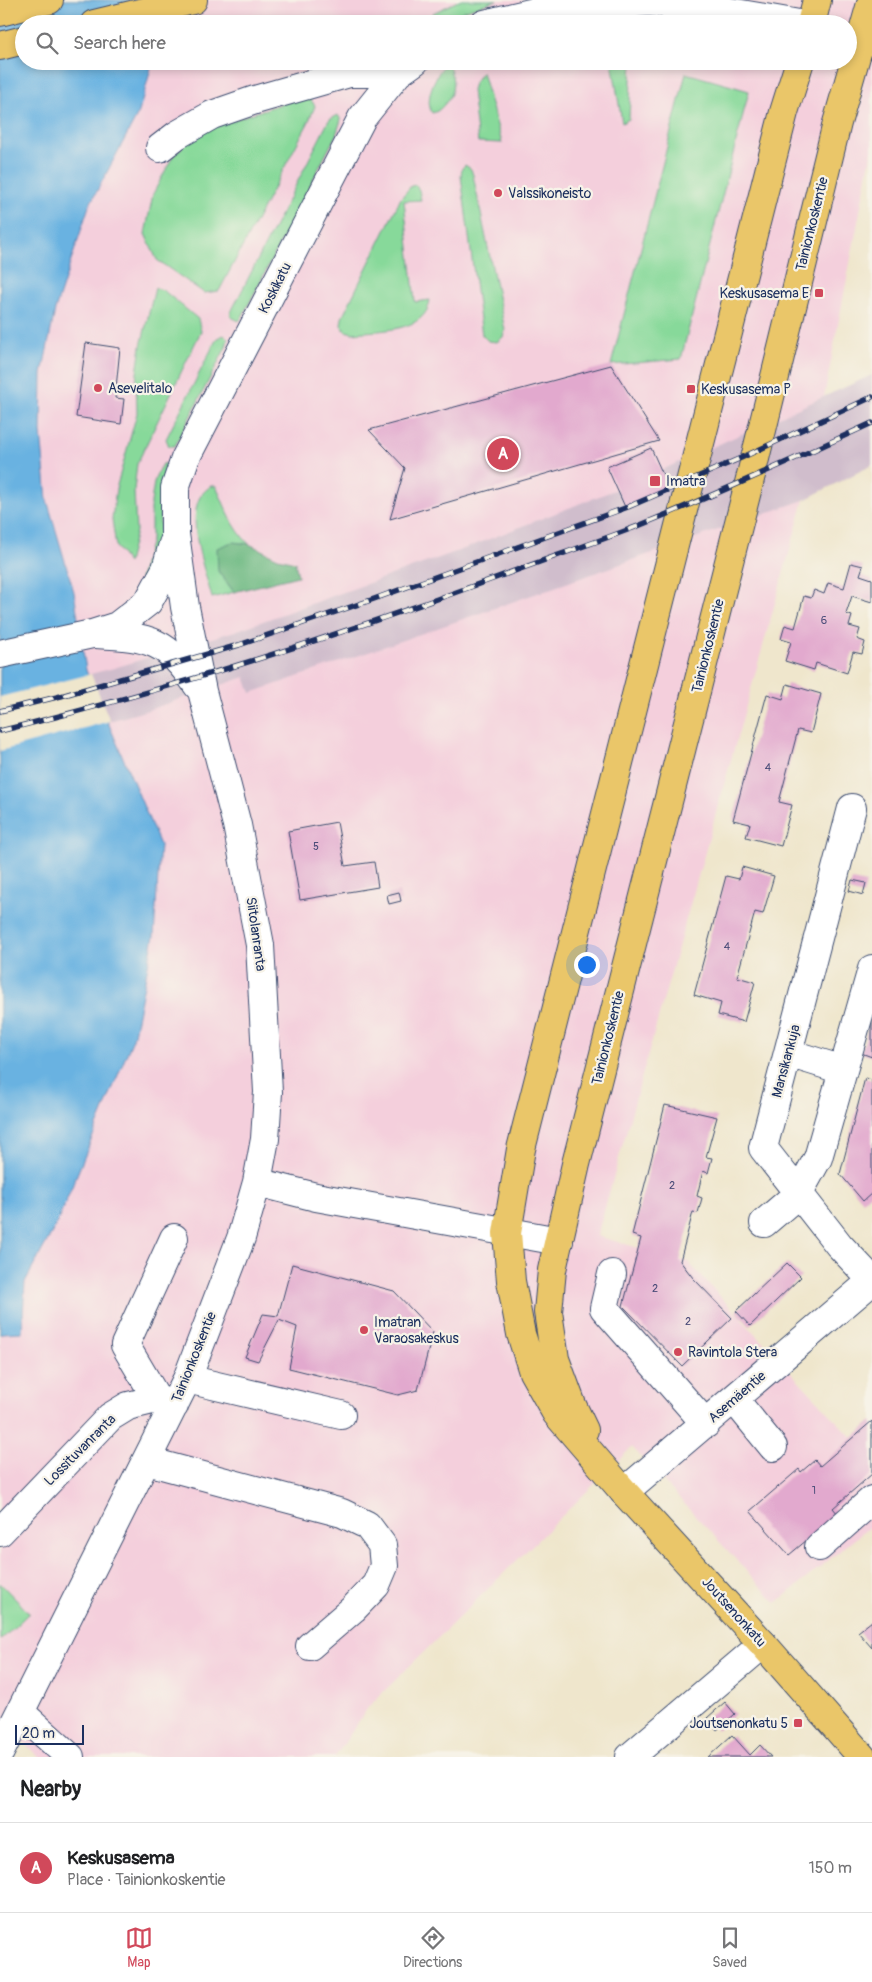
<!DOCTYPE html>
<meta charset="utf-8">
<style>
body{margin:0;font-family:Pangolin,sans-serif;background:#f2f2f2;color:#202124}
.scale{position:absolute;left:15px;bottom:12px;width:69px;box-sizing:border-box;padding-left:5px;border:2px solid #1b2f5e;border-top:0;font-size:14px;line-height:18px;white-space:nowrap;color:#1b2f5e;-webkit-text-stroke:4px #f7f3e8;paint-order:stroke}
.you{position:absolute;left:586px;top:964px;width:18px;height:18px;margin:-12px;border:4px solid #fff;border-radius:50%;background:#1a73e8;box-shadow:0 0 0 8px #1a73e833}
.badge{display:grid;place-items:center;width:32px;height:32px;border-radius:50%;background:#d1495b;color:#fff;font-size:16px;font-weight:700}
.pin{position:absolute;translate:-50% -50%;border:2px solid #fff;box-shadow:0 1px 5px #0006}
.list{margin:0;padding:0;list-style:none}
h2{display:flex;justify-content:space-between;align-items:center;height:65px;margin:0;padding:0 20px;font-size:21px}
h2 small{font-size:16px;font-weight:400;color:#757577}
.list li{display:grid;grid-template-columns:32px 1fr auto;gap:15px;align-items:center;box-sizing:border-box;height:90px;padding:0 20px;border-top:1px solid #e0e0e0}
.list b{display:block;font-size:19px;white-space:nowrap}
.list p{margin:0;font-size:16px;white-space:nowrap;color:#757577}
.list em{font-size:16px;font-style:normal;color:#757577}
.icon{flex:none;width:28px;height:28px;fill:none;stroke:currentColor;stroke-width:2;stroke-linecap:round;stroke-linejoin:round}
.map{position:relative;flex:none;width:872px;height:1757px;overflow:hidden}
.search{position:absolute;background:#fff;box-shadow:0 2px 8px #0003;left:15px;right:15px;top:15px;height:55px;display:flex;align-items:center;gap:12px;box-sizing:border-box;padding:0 18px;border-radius:28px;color:#757577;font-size:19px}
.sheet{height:155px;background:#fff}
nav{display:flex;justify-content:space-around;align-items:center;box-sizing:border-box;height:70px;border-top:1px solid #e0e0e0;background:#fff;font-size:14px;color:#757577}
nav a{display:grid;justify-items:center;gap:2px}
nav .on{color:#d1495b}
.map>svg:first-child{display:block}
.built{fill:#f4cfdc}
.industrial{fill:#d0bdcc}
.green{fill:#87d99a;stroke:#51847c}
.forest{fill:#6db982;stroke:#447470}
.water{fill:#69b2e1;stroke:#4270a0}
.pier{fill:#efe6cc}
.building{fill:#e2a9ce}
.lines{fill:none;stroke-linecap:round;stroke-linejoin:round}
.minor-casing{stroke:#3b4a6e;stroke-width:30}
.major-casing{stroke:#3b4a6e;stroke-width:30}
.highway-casing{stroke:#3b4a6e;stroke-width:30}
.minor{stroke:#fff;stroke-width:28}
.major{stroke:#eac669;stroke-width:28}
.highway{stroke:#eac669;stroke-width:28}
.rail-casing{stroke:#1b2f5e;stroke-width:5.5}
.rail{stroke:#f7f3e8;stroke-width:4;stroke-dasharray:11;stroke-linecap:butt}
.poi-dot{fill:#d1495b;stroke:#f7f3e8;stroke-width:2}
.labels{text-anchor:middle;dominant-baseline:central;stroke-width:4.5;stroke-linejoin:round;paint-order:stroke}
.number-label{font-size:11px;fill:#4d4e7a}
.poi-label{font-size:14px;fill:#1b2f5e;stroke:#f7f3e8;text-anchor:start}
.street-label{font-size:14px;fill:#1b2f5e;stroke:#f7f3e8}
</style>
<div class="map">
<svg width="872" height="1757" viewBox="0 0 872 1757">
<rect width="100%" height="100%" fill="#f7f3e8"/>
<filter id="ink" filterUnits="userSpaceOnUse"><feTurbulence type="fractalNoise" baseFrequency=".02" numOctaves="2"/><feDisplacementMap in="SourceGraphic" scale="10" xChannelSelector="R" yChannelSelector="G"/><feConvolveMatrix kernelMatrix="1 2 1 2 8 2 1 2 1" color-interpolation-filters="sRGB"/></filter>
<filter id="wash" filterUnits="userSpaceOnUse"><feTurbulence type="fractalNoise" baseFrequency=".0096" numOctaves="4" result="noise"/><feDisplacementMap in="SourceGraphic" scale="20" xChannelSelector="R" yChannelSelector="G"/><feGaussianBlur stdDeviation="1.12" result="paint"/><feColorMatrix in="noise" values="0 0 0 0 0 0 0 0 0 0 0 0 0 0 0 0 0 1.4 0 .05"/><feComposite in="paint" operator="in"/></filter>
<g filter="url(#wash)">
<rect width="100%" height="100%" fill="#efe6cc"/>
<path class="built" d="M 161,0 L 872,0 L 872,150 L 804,500 L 597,1236 L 688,1262 L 872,1459 L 872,1525 L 776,1603 L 632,1447 L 369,1706 L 335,1757 L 39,1757 L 0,1720 L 0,1335 L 2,1333 L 22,1332 L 25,1282 L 57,1223 L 133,1039 L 160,845 L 86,670 L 74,592 L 47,500 L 41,432 L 42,374 L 55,310 L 89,206 L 139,112 L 153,61 L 848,61 L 848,24 L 160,24 Z"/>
<path class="industrial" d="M 872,375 L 872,465 L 804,500 L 251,693 L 245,677 L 145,711 L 32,743 L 0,697 L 114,668 L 235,631 L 464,549 L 635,482 Z"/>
<path class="green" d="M 460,0 L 497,0 L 464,11 L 442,24 L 436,24 L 433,17 L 433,13 Z
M 612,61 L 632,61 L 629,119 L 622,123 Z
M 444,65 L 448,65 C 456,81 454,95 442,107 C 439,110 437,112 432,113 C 424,99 435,77 444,65 Z
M 482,72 L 502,143 L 478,142 L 472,90 L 474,83 Z
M 686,73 L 749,91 L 681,359 L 611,365 Z
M 308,95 L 315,106 L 308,123 L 219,291 L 204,293 L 157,260 L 145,234 L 153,194 L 173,156 L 197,132 Z
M 338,115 L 341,120 L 336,135 L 242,317 L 239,321 L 231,317 L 231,312 L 329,120 Z
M 465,165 L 471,169 L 473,175 L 505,330 L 503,337 L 497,342 L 488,341 L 482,335 L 461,176 L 462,168 Z
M 416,185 L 419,190 L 421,200 L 404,201 L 415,302 L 430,300 C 426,333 379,330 353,333 L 345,331 L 341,325 L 342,318 L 401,198 L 411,186 Z
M 155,288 L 163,290 L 198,319 L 201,331 L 137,464 L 134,490 L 136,531 L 128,563 L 116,547 L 112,519 L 116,489 L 137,413 L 136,380 L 141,346 Z
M 224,335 L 228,339 L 226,347 L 175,446 L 169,446 L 166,439 L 217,338 Z
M 164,463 L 168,466 L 164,478 L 160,508 L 160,549 L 147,581 L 142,583 L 140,578 L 151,540 L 151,502 L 154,482 L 159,469 Z
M 211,486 L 216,486 C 226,508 232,527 249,544 L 232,542 L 218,571 L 234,592 L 212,598 C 205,571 190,532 197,505 C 199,496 204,491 211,486 Z
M 0,1583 L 29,1613 L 1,1640 L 0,1638 Z"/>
<path class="forest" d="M 232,542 L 249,544 L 278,558 L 295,562 L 298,576 L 234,592 L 218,571 L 217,548 Z"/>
<path class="water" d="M 0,0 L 161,0 L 160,24 L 24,24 L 24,61 L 153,61 L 139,112 L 89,206 L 55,310 L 42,374 L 41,432 L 47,500 L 74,592 L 86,670 L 160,845 L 154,936 L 133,1039 L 57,1223 L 25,1282 L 22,1332 L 2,1333 L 0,1335 Z"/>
<path class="pier" d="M 91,674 L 110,721 L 0,751 L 0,697 Z"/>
<g id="blocks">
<path class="building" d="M 86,343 L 120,348 L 115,398 L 124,399 L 121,424 L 76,417 Z
M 611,365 L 659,441 L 390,519 L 405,468 L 369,430 Z
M 651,448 L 669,488 L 625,507 L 607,467 Z
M 851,563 L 863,566 L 860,575 L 872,579 L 872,602 L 852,596 L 846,614 L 852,616 L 849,626 L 860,629 L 857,639 L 865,642 L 862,654 L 853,652 L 847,673 L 816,663 L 814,670 L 785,661 L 791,642 L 781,639 L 785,625 L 795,628 L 804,596 L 811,598 L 814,590 L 824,594 L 828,583 L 844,588 Z
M 787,684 L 821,694 L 811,733 L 798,730 L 779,802 L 792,805 L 781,846 L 746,837 L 750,824 L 733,820 L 767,694 L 783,699 Z
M 337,822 L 345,866 L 374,862 L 378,887 L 300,900 L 288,831 Z
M 742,867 L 774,876 L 763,914 L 755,912 L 737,977 L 755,982 L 744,1022 L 718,1015 L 721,1003 L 694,995 L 726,876 L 739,879 Z
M 852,880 L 866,883 L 863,895 L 849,891 Z
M 399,892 L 401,901 L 389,904 L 387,895 Z
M 872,1015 L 872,1057 L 861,1053 Z
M 865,1078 L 872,1080 L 872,1193 L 863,1201 L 840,1174 Z
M 665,1105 L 717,1117 L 706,1157 L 712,1158 L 708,1173 L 703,1171 L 697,1196 L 702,1198 L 698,1213 L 693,1212 L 680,1261 L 693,1278 L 732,1318 L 682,1366 L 623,1306 L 641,1238 L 632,1235 Z
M 787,1263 L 801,1277 L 750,1326 L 736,1311 Z
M 292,1264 L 394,1291 L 433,1332 L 418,1390 L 398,1395 L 289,1368 L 297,1327 L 279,1320 L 258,1361 L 245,1357 L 263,1314 L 278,1316 Z
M 872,1421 L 872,1474 L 833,1508 L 838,1514 L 789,1555 L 750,1511 L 799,1469 L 801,1472 L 815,1460 L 820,1466 Z
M 872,1621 L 872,1648 L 858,1632 Z
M 725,1702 L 735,1714 L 717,1730 L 707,1718 Z
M 732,1735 L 750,1755 L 760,1745 L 771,1757 L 708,1757 Z"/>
</g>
</g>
<g filter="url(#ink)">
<use href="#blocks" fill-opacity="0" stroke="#3b4a6e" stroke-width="1"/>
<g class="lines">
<g class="minor-casing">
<path id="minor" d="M 484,24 L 547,9 L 650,2 L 718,10 L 799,24
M 160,148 L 177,135 L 212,115 L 255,100 L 349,73 L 398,73
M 96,634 C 151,637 166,640 198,686
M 0,654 L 92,634 L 117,626 L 148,602 L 166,569 L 173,544
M 852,808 L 763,1148 L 839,1245 L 872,1280
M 788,1053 L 843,1070
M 257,1182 L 316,1197 L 559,1241
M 764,1223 L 798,1194 L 818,1158 L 872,969
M 612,1274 L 604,1308 L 706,1424
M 187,1379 L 341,1415
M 157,1399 L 125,1345 L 174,1238
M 734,1399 L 773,1447
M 147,1461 L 342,1513 L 367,1525 L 382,1545 L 384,1566 L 376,1585 L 353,1609 L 310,1646
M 624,1492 L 872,1281
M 0,1532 L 110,1417 L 128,1406 L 157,1399 L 174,1406
M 819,1547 L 872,1500
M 20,1712 L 70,1757
M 0,1752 L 187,1379 L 241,1238 L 257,1182 L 265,1139 L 268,1092 L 260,945 L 237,825 L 202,691 L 185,607 L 175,534 L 175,488 L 185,459 L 362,118 L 398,73 L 415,61
M 630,1757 L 763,1644"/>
</g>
<g class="major-casing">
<path id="major" d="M 811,24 L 817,0
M 800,61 L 784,112 L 521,1149 L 507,1233 L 511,1281 L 521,1334 L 533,1372 L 556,1413 L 624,1492 L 763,1644 L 862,1757
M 584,1430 L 572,1405 L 555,1359 L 548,1312 L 552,1270 L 576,1164 L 750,479 L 837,123 L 872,0"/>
</g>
<g class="highway-casing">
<path id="highway" d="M 0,12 L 49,0
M 94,24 L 193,0
M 863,32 L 872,33
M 0,46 L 24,40"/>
</g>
<use href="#minor" class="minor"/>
<use href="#major" class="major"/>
<use href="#highway" class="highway"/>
<g class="rail-casing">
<path id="rail" d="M 0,711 L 61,696 L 239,645 L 374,599 L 628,507 L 741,458 L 872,397
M 0,731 C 169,690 335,637 498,577 C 544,560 591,544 638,526 C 717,494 795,459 872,423"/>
</g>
<use href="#rail" class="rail"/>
</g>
</g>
<g class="poi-dot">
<circle cx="498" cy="193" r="5"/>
<rect x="814" y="288" width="10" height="10" rx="2.5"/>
<circle cx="98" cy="388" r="5"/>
<rect x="686" y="384" width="10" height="10" rx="2.5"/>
<rect x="649" y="475" width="12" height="12" rx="2.5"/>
<circle cx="364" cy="1330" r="5"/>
<circle cx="678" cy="1352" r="5"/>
<rect x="793" y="1718" width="10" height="10" rx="2.5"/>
</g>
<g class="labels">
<g class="number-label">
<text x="824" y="620">6</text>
<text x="768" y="767">4</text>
<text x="316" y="846">5</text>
<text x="727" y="946">4</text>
<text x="672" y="1185">2</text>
<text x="655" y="1288">2</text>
<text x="688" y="1321">2</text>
<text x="814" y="1490">1</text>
</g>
<g class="poi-label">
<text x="508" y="193">Valssikoneisto</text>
<text x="809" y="293" text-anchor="end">Keskusasema E</text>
<text x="108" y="388">Asevelitalo</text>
<text x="701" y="389">Keskusasema P</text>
<text x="666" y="481">Imatra</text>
<text x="374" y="1322">Imatran<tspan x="374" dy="16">Varaosakeskus</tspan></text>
<text x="688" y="1352">Ravintola Stera</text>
<text x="788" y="1723" text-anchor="end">Joutsenonkatu 5</text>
</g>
<g class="street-label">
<text transform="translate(812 224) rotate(-76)">Tainionkoskentie</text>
<text transform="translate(275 288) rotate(-63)">Koskikatu</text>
<text transform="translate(708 646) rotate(-76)">Tainionkoskentie</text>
<text transform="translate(256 934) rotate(82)">Siitolanranta</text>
<text transform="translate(608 1038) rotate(-76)">Tainionkoskentie</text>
<text transform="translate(786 1061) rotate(-75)">Mansikankuja</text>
<text transform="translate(194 1357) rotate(-68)">Tainionkoskentie</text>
<text transform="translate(737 1397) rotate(-41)">Asemäentie</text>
<text transform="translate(80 1450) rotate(-45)">Lossituvanranta</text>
<text transform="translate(734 1612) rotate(48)">Joutsenonkatu</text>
</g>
</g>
</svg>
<div class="scale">20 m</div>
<div class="you"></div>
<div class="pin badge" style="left:503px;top:454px">A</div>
<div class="search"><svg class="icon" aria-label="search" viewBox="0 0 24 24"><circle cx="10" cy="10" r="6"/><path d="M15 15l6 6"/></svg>Search here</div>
</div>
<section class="sheet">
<h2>Nearby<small></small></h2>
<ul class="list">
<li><span class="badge">A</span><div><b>Keskusasema</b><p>Place · Tainionkoskentie</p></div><em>150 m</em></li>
</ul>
</section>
<nav>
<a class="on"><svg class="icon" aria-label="map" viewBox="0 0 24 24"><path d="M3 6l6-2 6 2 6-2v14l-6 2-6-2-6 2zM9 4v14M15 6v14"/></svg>Map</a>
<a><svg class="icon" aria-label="directions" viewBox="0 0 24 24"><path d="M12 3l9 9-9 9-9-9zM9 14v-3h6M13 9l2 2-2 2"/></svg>Directions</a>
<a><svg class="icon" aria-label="saved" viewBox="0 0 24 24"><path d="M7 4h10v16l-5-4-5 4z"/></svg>Saved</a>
</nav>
